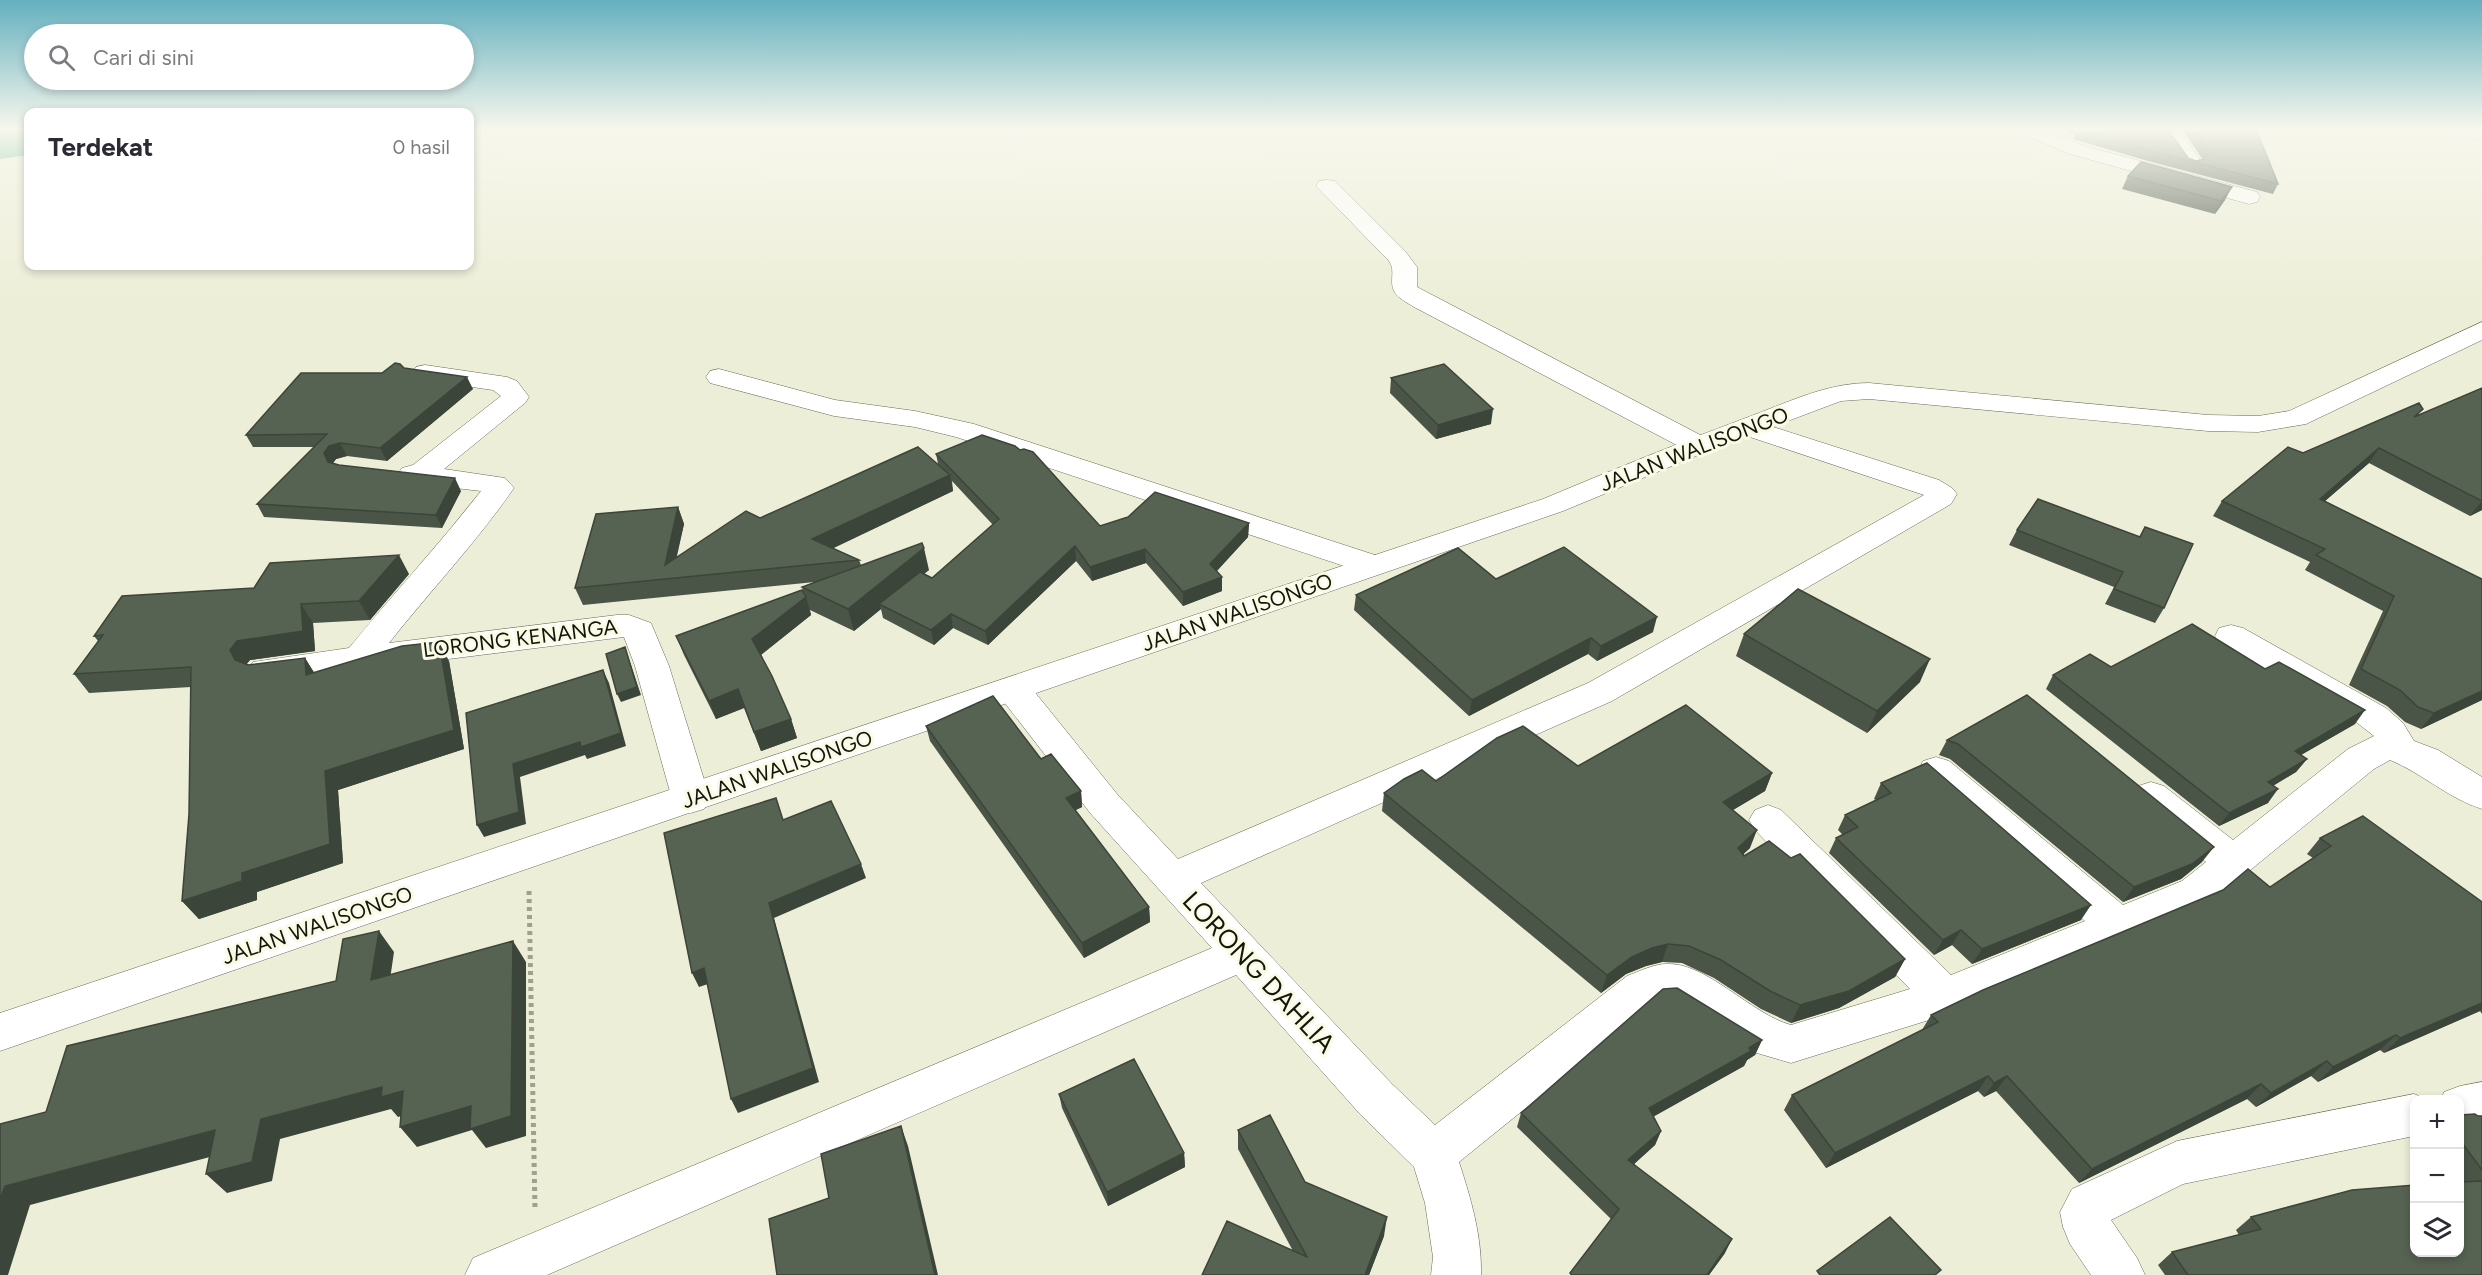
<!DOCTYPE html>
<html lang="id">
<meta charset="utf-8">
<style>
body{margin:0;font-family:Figtree,sans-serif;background:#f7f7f7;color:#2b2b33}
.controls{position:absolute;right:18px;bottom:18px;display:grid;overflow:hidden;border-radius:12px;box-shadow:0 3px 9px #0003}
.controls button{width:54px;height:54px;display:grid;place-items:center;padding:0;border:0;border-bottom:2px solid #e1e1e2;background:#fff;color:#2b2b33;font:30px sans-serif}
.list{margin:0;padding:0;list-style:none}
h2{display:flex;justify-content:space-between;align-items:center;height:78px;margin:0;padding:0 24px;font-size:26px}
h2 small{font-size:20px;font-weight:400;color:#7c7c81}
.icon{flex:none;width:33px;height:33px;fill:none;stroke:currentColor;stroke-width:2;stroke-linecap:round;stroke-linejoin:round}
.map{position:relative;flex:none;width:2482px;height:1275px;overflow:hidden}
.search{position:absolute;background:#fff;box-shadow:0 3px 9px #0003;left:24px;top:24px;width:450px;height:66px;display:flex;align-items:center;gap:15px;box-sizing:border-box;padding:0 21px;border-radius:33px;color:#7c7c81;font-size:22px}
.panel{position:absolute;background:#fff;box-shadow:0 3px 9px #0003;left:24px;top:108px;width:450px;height:162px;border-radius:12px}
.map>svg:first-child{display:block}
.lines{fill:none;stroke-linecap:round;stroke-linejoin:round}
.river{fill:#3fa981;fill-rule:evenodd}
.minor-casing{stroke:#6a6b57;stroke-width:1}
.tertiary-casing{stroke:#6a6b57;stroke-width:1}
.path{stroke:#a0a08f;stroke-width:5;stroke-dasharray:4 4;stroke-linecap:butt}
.minor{fill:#fff;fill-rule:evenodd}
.tertiary{fill:#fff;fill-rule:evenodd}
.wall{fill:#4a5447;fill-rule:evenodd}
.shaded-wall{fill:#3c4539}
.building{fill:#566252;stroke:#3c4539;stroke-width:1.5}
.labels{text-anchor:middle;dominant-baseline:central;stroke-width:6;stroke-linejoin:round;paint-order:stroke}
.street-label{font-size:21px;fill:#15150d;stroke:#fafbe4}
.near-street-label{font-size:26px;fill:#15150d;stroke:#fafbe4}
</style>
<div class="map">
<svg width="2482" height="1275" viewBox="0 0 2482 1275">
<rect width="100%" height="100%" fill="#edeed7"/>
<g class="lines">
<path class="river" d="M 16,129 L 28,129 L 28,155 L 0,159 L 0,131 Z"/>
<g class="minor-casing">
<path id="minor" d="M 2016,129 L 2043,129 L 2084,146 L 2257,192 L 2260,197 L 2257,202 L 2249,204 L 2070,154 L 2019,133 Z
M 2159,129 L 2179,129 L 2202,163 L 2199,167 L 2192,169 L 2185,167 Z
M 2459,129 L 2482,129 L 2482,141 L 2462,133 Z
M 1327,180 L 1335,181 L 1405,251 L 1417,267 L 1417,287 L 1708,439 L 1712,445 L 1708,451 L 1698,453 L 1688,451 L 1414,307 C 1408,303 1397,298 1394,291 C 1389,281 1396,271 1389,261 L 1316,186 L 1319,181 Z
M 425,365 L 507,377 L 517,381 L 529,397 L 525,403 L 444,469 L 505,478 L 514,488 C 476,543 430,591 389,643 L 617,615 L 629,615 L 651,623 L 669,666 L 710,799 L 704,809 L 691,813 L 678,809 L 672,799 L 635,666 L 624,637 L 265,682 L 253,678 L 248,670 L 253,662 L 349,648 C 392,595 439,545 481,491 L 412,483 L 402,480 L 398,474 L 402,468 L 413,465 L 501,396 L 493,390 L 416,379 L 412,373 L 416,367 Z
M 719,369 L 835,400 L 915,411 L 974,424 L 1384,558 L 1389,565 L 1384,572 L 1373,575 L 1362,572 L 956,437 L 915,427 L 834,416 L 710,383 L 706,377 L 710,371 Z
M 1748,419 L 1939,480 L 1952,488 L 1957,494 L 1951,504 L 1612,701 L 1201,883 L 1392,1084 L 1435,1125 L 1627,976 C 1640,971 1654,964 1667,964 C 1706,962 1751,1014 1791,1025 L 1910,989 L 1755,830 L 1749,820 L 1755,810 L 1768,805 L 1781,810 L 1951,975 L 2085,921 L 1923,781 L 1918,771 L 1923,761 L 1936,757 L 1949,761 L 2123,905 L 2182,881 L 2206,862 L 2138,806 L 2132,796 L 2138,786 L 2151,782 L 2164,786 L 2233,840 L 2348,749 L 2374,736 L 2356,722 L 2219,644 L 2215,636 L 2219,628 L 2231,625 L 2243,628 L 2386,708 L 2403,723 L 2414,741 L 2438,750 L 2482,777 L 2482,809 C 2449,799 2422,773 2390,760 L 2374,769 L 2210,903 L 1945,1015 L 1791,1063 L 1750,1051 L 1672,1000 L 1657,1002 L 1459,1162 C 1471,1199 1482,1236 1481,1275 L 1431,1275 L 1433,1257 L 1425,1203 L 1414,1167 L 1360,1114 L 1236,975 L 547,1275 L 465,1275 L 473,1258 L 1212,948 L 1091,814 L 1001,698 L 996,689 L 1001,680 L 1013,677 L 1025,680 L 1117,794 L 1178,859 L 1588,683 L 1924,495 L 1738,433 L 1734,427 L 1738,421 Z
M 2482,1082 L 2482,1124 L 2460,1128 L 2460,1100 L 2441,1100 L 2444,1092 L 2460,1086 Z
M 2414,1094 L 2429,1100 L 2414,1100 L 2414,1136 L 2183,1184 L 2111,1220 L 2137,1258 L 2145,1275 L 2091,1275 L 2070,1244 L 2063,1227 L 2060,1212 L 2072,1189 L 2177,1141 Z"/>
</g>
<g class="tertiary-casing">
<path id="tertiary" d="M 2482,322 L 2482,340 L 2306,424 L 2258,432 L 2208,431 L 1869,399 L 1841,401 L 1708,451 L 1563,511 L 0,1051 L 0,1013 L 1543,499 C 1612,470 1681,442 1751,416 C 1789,402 1827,383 1869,383 L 2208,415 L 2258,416 L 2289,411 Z"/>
</g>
<path class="path" d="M 529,891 L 535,1210"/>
<use href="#minor" class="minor"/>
<use href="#tertiary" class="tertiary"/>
</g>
<path class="wall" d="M 2067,129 L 2168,129 L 2188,158 L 2196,161 L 2203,160 L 2182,129 L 2256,129 L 2278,184 L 2273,194 L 2148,161 L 2073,139 L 2075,134 L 2067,132 Z
M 2128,176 L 2225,200 L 2215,214 L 2122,189 Z
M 404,368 L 473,389 L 387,461 L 347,456 L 336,459 L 333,463 L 339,465 L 461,491 L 442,528 L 264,517 L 257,504 L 314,447 L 253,447 L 246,435 L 382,373 Z
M 1391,378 L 1491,424 L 1436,439 L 1390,393 Z
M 2482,388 L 2482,510 L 2470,516 L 2369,463 L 2325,501 L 2482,579 L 2482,700 L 2421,729 L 2405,722 L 2387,706 L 2349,685 L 2383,611 L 2305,570 L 2310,562 L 2213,516 L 2222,501 L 2303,453 L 2419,415 Z
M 936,454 L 1100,526 L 1249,523 L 1248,537 L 1217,571 L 1222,591 L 1183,606 L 1146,563 L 1092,581 L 1076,561 L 988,645 L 953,628 L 934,645 L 883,618 L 881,609 L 854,631 L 810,610 L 811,615 L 761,655 L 791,719 L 797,738 L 761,751 L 744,708 L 716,719 L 684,655 L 676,636 L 803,591 L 802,587 L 815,582 L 583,605 L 575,588 L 678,507 L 684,524 L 676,557 L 760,518 L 938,464 ZM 952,481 L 993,525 L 932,578 L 923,574 L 929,570 L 861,565 L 859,560 L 833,548 L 953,491 Z
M 2145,527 L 2164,608 L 2155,623 L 2105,604 L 2114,587 L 2009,545 L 2017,530 L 2139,537 Z
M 409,574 L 370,620 L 313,623 L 315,651 L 250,660 L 246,664 L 248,665 L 305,658 L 314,673 L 449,661 L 464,749 L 338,790 L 343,863 L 257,892 L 257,900 L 199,919 L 182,901 L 189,814 L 191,687 L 89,693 L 74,674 L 98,641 L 94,636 L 254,588 Z
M 1496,579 L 1653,632 L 1597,661 L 1588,654 L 1469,716 L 1354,610 L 1356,595 Z
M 1744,634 L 1920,682 L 1867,733 L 1736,656 Z
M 2111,667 L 2265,669 L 2355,724 L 2301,755 L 2307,759 L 2296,772 L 2273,786 L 2268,803 L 2219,826 L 2046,689 L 2053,675 Z
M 2027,695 L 2202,862 L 2181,879 L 2123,902 L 1950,759 L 1939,755 L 1947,740 Z
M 926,726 L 1041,759 L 1081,791 L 1082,807 L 1075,810 L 1149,907 L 1150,922 L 1084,958 L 930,741 Z
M 1578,766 L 1772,773 L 1765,791 L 1733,810 L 1750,848 L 1743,854 L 1905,959 L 1895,977 L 1839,1008 L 1791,1023 L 1761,1009 L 1714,978 L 1682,963 L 1662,962 L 1646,966 L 1626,974 L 1601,993 L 1382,811 L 1384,793 Z
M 1881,783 L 2081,920 L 1972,964 L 1952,945 L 1934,955 L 1829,853 L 1836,838 L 1843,835 L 1838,830 L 1845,815 L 1876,800 L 1874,799 Z
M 2320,838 L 2482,902 L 2482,1014 L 2480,1011 L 2384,1053 L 2380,1050 L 2318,1082 L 2311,1076 L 2256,1107 L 2247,1099 L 2079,1183 L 1996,1091 L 1984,1097 L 1978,1091 L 1826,1168 L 1784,1110 L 1792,1095 L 1922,1030 L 1931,1015 L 2270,887 L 2313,858 L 2307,854 Z
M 1762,1040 L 1755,1055 L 1747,1060 L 1744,1066 L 1653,1117 L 1661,1131 L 1655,1145 L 1634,1164 L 1725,1253 L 1709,1275 L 1570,1275 L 1611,1219 L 1517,1127 L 1521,1113 Z
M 1059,1094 L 1184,1153 L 1185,1167 L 1108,1206 L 1062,1108 Z
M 2460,1115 L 2482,1116 L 2482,1275 L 2165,1275 L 2158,1265 L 2172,1252 L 2239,1235 L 2236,1230 L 2251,1217 L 2463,1182 L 2460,1177 Z
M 1238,1130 L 1305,1182 L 1384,1236 L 1369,1275 L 1202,1275 L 1293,1251 L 1238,1149 Z"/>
<path class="shaded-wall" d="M 2232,187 L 2225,200 L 2215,214 L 2221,201 Z
M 467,377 L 473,389 L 387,461 L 380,448 Z
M 1493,409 L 1491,424 L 1436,439 L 1438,425 Z
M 340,443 L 347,456 L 336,459 L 331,466 L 335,474 L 324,453 L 329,446 Z
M 2379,448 L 2369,463 L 2310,514 L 2320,499 Z
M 950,475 L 953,491 L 817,556 L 812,539 Z
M 455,478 L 461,491 L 442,528 L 436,515 Z
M 2482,501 L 2482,510 L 2470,516 Z
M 678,507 L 684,524 L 672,579 L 665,565 Z
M 1249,523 L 1248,537 L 1210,578 L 1210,564 Z
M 1075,546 L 1076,561 L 988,645 L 985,631 Z
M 924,548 L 929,570 L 884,607 L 879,604 L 881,609 L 854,631 L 848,609 Z
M 1145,549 L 1146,563 L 1092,581 L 1090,567 Z
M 399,555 L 409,574 L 370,620 L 359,601 Z
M 1222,577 L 1222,591 L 1183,606 L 1183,592 Z
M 806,597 L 811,615 L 758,657 L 752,639 Z
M 301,604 L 313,623 L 315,651 L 250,660 L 243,669 L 235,660 L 230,650 L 237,641 Z
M 951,614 L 953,628 L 934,645 L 931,630 Z
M 1657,617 L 1653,632 L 1597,661 L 1601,646 Z
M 1591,638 L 1588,654 L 1469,716 L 1472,700 Z
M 439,642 L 449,661 L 464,749 L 338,790 L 343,863 L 257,892 L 257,900 L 199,919 L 182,901 L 242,873 L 325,771 Z
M 625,647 L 641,695 L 621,702 L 617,694 Z
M 305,658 L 317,677 L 306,675 Z
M 1930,659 L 1920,682 L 1867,733 L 1877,711 Z
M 603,670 L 609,683 L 626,746 L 587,759 L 585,755 L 520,777 L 526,824 L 484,837 L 477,825 L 513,764 Z
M 738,689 L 744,708 L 716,719 L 709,701 Z
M 2482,691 L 2482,700 L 2421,729 L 2434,713 Z
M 2365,710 L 2355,724 L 2285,764 L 2295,751 Z
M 791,719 L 797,738 L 761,751 L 754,732 Z
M 2307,759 L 2296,772 L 2257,795 L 2268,782 Z
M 1772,773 L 1765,791 L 1716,820 L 1723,802 Z
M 2278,789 L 2268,803 L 2219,826 L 2229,813 Z
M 1081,791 L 1082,807 L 1068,814 L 1066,798 Z
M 1757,830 L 1750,848 L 1731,866 L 1738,848 Z
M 2214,847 L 2202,862 L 2181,879 L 2123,902 L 2134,887 Z
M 861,864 L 866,878 L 774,918 L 819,1082 L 738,1113 L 731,1099 L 769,903 Z
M 2091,905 L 2081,920 L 1972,964 L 1982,949 Z
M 1149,907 L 1150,922 L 1084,958 L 1082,943 Z
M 1961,930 L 1952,945 L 1934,955 L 1943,940 Z
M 379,931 L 394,952 L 387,1000 L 371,980 Z
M 513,941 L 526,962 L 526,1136 L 486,1148 L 472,1130 L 417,1147 L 400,1127 Z
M 1668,944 L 1662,962 L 1646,966 L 1626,974 L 1601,993 L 1607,975 L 1632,957 L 1652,948 Z
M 1905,959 L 1895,977 L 1839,1008 L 1791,1023 L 1800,1005 Z
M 704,968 L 711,983 L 699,987 L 692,973 Z
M 2482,1003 L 2482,1009 L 2480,1011 L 2384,1053 L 2400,1038 Z
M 2396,1035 L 2380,1050 L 2318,1082 L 2333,1067 Z
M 1762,1040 L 1755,1055 L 1747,1060 L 1744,1066 L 1643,1122 L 1649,1108 Z
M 2327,1061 L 2311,1076 L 2256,1107 L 2271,1093 Z
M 1988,1076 L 1978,1091 L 1826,1168 L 1835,1153 Z
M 2007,1076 L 1996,1091 L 1984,1097 L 1994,1083 Z
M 2261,1084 L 2247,1099 L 2079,1183 L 2092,1169 Z
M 382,1087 L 403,1091 L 419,1111 L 398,1117 L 391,1109 L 280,1139 L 272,1181 L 227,1193 L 206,1174 L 261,1119 Z
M 901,1126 L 908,1146 L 938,1275 L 935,1275 Z
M 215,1130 L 236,1150 L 30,1205 L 8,1275 L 0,1275 L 0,1200 L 5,1186 Z
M 1661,1131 L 1655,1145 L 1623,1174 L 1628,1160 Z
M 1184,1153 L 1185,1167 L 1108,1206 L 1107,1192 Z
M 1387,1217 L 1384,1236 L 1369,1275 L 1365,1275 Z
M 1732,1239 L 1725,1253 L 1709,1275 L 1707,1275 Z"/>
<path class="building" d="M 2077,129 L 2168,129 L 2188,158 L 2196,161 L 2204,159 L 2209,152 L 2193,129 L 2256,129 L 2278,184 L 2152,151 Z
M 2141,162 L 2232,187 L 2221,201 L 2128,176 Z
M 395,363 L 400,364 L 404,368 L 467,377 L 380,448 L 340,443 L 329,446 L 324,453 L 328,462 L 339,465 L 455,478 L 436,515 L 257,504 L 327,434 L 246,435 L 301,373 L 382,373 Z
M 1444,364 L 1493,409 L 1438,425 L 1391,378 Z
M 2482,388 L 2482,501 L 2379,448 L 2320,499 L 2482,579 L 2482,691 L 2434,713 L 2418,707 L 2400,690 L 2361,669 L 2394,596 L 2316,555 L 2325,549 L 2222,501 L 2288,447 L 2303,453 L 2419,403 L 2423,409 L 2414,417 Z
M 982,435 L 1015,446 L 1020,450 L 1024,449 L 1033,452 L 1100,526 L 1128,517 L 1155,492 L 1249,523 L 1210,564 L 1222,577 L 1183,592 L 1145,549 L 1090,567 L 1075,546 L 985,631 L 951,614 L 931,630 L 879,604 L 920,572 L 932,578 L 999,519 L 936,454 Z
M 918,447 L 950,475 L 812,539 L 859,560 L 575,588 L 596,514 L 678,507 L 665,565 L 746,511 L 760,518 Z
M 2038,499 L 2140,537 L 2145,527 L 2193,544 L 2164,608 L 2114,589 L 2123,572 L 2017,530 Z
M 922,543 L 924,548 L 848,609 L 802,587 Z
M 1564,547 L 1657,617 L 1601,646 L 1591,638 L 1472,700 L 1356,595 L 1458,548 L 1496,579 Z
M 399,555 L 359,601 L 301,604 L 303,631 L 237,641 L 230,650 L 235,660 L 248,665 L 305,658 L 306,675 L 402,646 L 439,642 L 454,730 L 325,771 L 330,844 L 242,873 L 242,881 L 182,901 L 189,814 L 191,667 L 74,674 L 103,635 L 94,636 L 122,596 L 254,588 L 270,563 Z
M 1798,589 L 1930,659 L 1877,711 L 1744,634 Z
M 802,590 L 806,597 L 752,639 L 772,676 L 791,719 L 754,732 L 738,689 L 709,701 L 676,636 Z
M 2192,624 L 2265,669 L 2279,662 L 2365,710 L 2295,751 L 2307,759 L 2268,782 L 2278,789 L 2229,813 L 2053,675 L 2090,654 L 2111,667 Z
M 625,647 L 637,687 L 617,694 L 606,654 Z
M 603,670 L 621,733 L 581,747 L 580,742 L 513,764 L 519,812 L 477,825 L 466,713 Z
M 2027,695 L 2214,847 L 2192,864 L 2134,887 L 1958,744 L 1947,740 Z
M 993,696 L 1041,759 L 1051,754 L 1081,791 L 1066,798 L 1149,907 L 1082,943 L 926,726 Z
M 1686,705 L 1772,773 L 1723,802 L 1757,830 L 1738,848 L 1744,856 L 1769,841 L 1791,858 L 1800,854 L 1905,959 L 1849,991 L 1800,1005 L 1770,991 L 1721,960 L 1689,946 L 1668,944 L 1652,948 L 1632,957 L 1607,975 L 1384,793 L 1404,779 L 1422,770 L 1436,781 L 1497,738 L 1523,726 L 1578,766 Z
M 1927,763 L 2091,905 L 1982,949 L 1961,930 L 1943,940 L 1836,838 L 1858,827 L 1845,815 L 1891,793 L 1881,783 Z
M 776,798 L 783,820 L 831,801 L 861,864 L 769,903 L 813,1068 L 731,1099 L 704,968 L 692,973 L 664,833 Z
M 2363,816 L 2482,902 L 2482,1003 L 2400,1038 L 2396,1035 L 2333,1067 L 2327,1061 L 2271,1093 L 2261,1084 L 2092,1169 L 2007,1076 L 1994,1083 L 1988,1076 L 1835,1153 L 1792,1095 L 1938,1022 L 1931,1015 L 1983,990 L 2223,890 L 2248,869 L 2270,887 L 2331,846 L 2320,838 Z
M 379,931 L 371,980 L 513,941 L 511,1116 L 470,1129 L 471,1106 L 400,1127 L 403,1091 L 381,1097 L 382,1087 L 261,1119 L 252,1162 L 206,1174 L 215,1130 L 5,1186 L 0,1200 L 0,1124 L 46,1112 L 67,1046 L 336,981 L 343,939 Z
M 1677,988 L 1762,1040 L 1749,1048 L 1751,1051 L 1649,1108 L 1661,1131 L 1628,1160 L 1732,1239 L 1707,1275 L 1572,1275 L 1570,1273 L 1619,1209 L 1521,1113 L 1663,989 Z
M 1134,1059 L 1184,1153 L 1107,1192 L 1059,1094 Z
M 2475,1114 L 2478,1116 L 2482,1116 L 2482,1170 L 2460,1140 L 2460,1115 Z
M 1270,1115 L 1305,1182 L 1387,1217 L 1365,1275 L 1202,1275 L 1227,1221 L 1307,1257 L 1238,1130 Z
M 901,1126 L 935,1275 L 777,1275 L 769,1219 L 829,1198 L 821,1154 Z
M 2482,1181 L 2482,1275 L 2188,1275 L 2172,1252 L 2261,1229 L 2251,1217 L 2352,1190 L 2415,1185 L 2415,1252 L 2460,1252 L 2460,1182 Z
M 1890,1217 L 1941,1270 L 1935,1275 L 1820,1275 L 1817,1271 Z"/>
<linearGradient id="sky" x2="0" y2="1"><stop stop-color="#64b0bf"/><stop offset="0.42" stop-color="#f7f7ed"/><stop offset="1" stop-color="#f7f7ed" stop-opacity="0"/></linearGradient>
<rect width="2482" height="307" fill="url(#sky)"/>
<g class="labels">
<g class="street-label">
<text transform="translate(1694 449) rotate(-21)">JALAN WALISONGO</text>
<text transform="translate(1237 612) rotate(-19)">JALAN WALISONGO</text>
<text transform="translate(520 638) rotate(-7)">LORONG KENANGA</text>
<text transform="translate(777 769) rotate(-19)">JALAN WALISONGO</text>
<text transform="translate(317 925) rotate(-19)">JALAN WALISONGO</text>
</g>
<g class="near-street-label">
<text transform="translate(1259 972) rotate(47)">LORONG DAHLIA</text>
</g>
</g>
</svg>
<div class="controls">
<button>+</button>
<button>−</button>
<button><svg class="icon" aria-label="layers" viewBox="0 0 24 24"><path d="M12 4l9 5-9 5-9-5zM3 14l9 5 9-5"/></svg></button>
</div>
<div class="search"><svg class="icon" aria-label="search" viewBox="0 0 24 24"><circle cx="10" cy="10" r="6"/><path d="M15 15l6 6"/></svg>Cari di sini</div>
<section class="panel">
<h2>Terdekat<small>0 hasil</small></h2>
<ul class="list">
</ul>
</section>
</div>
